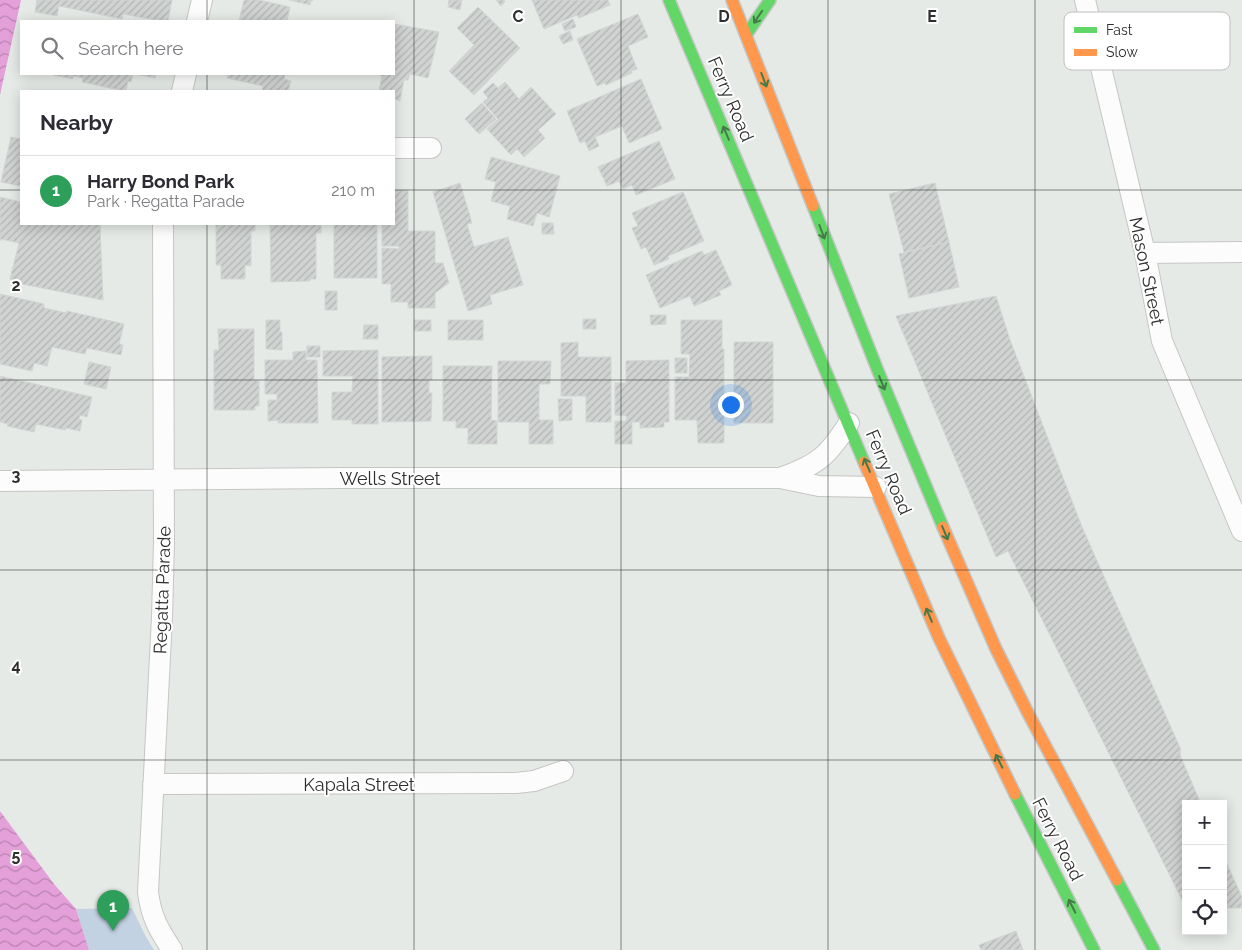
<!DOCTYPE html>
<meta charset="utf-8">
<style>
body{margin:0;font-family:Raleway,sans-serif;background:#f2f2f3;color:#2b2b33}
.controls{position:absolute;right:15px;bottom:15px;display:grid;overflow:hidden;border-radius:0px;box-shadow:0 2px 12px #0003}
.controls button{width:45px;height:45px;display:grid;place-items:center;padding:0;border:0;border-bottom:1px solid #e1e1e2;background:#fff;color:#2b2b33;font:25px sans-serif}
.you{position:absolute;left:730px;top:404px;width:18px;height:18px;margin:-12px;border:4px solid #fff;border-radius:50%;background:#1a73e8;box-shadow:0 0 0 8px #1a73e833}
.badge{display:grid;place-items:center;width:32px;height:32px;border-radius:50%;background:#6e706f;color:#fff;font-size:16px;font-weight:700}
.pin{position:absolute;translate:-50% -41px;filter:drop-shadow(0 1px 2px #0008)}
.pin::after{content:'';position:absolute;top:26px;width:18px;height:15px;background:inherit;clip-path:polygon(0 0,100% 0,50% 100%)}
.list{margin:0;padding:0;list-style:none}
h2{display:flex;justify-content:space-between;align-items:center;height:65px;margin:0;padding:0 20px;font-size:21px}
h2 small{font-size:16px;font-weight:400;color:#7c7c81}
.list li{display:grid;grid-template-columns:32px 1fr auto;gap:15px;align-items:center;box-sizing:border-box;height:70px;padding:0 20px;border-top:1px solid #e1e1e2}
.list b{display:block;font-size:19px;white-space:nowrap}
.list p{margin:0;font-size:16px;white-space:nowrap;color:#7c7c81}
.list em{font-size:16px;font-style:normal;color:#7c7c81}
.icon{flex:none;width:28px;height:28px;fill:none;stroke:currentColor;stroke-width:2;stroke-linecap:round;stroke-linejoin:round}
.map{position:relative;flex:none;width:1242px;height:950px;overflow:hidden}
.search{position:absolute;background:#fff;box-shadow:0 2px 12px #0003;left:20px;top:20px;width:375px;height:55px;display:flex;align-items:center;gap:12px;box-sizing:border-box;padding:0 18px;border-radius:0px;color:#7c7c81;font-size:19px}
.panel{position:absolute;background:#fff;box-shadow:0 2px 12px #0003;left:20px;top:90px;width:375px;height:135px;border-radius:0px}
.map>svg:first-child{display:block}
.grass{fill:#c2d2e2}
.water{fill:url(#water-waves)}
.building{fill:url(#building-hatch);stroke:#d1d5d3}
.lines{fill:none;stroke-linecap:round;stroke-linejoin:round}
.street-casing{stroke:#c6c6c5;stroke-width:22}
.fast-casing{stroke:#c4c6c4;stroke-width:14}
.slow-casing{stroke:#c4c6c4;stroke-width:14}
.street{stroke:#fbfcfb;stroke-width:20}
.fast{stroke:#63d668;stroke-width:11}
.slow{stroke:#ff974d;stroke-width:11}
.oneway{stroke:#467a48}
.grid{fill:none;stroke:#2e2e2e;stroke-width:1;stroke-opacity:0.55}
.labels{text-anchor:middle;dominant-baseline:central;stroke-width:4;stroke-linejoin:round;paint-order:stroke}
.street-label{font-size:18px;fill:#2e2e2e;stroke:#fff}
.key{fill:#fff;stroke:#c0c0c0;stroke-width:1}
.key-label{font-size:14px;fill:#2e2e2e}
.grid-label{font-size:16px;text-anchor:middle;font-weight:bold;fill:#2e2e2e;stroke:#fff;stroke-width:4;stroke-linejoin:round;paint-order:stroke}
</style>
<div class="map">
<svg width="1242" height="950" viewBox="0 0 1242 950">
<defs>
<pattern id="water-waves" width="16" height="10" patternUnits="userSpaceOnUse" patternTransform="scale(1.25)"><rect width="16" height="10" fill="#e4a0d9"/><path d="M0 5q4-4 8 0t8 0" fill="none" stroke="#b983b0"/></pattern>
<pattern id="building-hatch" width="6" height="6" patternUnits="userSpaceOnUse" patternTransform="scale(1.25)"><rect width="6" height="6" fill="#d0d3d1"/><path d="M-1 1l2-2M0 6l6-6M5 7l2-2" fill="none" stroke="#b3b5b4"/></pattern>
</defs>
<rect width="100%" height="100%" fill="#e5eae7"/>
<path class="grass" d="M 132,908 L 145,935 L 154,950 L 89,950 L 76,909 Z"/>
<path class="water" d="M 0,0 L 21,0 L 0,95 Z
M 0,811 L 54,884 L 76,909 L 89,950 L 0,950 Z"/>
<path class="building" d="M 37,0 L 172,0 L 168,21 L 161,21 L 123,14 L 122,19 L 59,6 L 57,16 L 35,12 Z
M 244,0 L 259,0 L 290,7 L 287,21 L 239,21 Z
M 289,0 L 313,0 L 311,1 L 310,5 Z
M 449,0 L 462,0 L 460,10 L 448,7 Z
M 496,0 L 504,0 L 505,2 L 501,6 Z
M 532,0 L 608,0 L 610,5 L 579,18 L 577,15 L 544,29 Z
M 478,7 L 520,48 L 474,95 L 449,71 L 474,45 L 457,28 Z
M 638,14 L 648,37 L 628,46 L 637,69 L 631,71 L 632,73 L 606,85 L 605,83 L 597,86 L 577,39 Z
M 573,19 L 576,27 L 565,31 L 562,24 Z
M 394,24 L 439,32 L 428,78 L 410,74 L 408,80 L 404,80 L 400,101 L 394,99 L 394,91 L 379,91 L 382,76 L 380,75 L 380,74 L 394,74 Z
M 570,31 L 573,40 L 563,44 L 559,36 Z
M 49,74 L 133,74 L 131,82 L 128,81 L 126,90 L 124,89 L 124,91 L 82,82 L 83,78 L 73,76 L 73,79 Z
M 135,74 L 156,74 L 155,78 Z
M 228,74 L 285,74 L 284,79 L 291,81 L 288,91 L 262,91 L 263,86 L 227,78 Z
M 641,79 L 662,129 L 629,143 L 622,126 L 595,137 L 599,146 L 589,151 L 585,141 L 580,143 L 567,111 Z
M 505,82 L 519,99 L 531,87 L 556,114 L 538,130 L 545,138 L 524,157 L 517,149 L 511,155 L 487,129 L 498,119 L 483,102 L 488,98 L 483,92 L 493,83 L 498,88 Z
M 482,103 L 496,119 L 479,134 L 465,119 Z
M 11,137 L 21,139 L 21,186 L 1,182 Z
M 659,141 L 675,179 L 636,195 L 632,185 L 623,189 L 619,181 L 607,186 L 598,167 Z
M 491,157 L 560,176 L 549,217 L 537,213 L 533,226 L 507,219 L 510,206 L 491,201 L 496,182 L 485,179 Z
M 460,183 L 472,223 L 467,224 L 474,247 L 508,237 L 523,285 L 490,295 L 492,304 L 468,311 L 433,192 Z
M 935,183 L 949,242 L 904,252 L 889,194 Z
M 394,190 L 408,190 L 408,231 L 435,231 L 435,263 L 443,263 L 449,283 L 435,293 L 435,308 L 408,308 L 408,302 L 391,302 L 391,284 L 382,284 L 382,248 L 399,249 L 399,246 L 382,246 L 382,224 L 394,224 Z
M 683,192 L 704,241 L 668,256 L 669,259 L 654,265 L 646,247 L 641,249 L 632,228 L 638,226 L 632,213 Z
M 0,197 L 21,202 L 21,224 L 100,224 L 103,300 L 22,284 L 22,282 L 10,279 L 19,243 L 1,239 L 0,241 Z
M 542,223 L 553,223 L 554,234 L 542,234 Z
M 216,224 L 255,224 L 255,231 L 251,231 L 251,266 L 245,265 L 245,279 L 221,279 L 221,265 L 216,265 Z
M 270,224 L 321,224 L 321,233 L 316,233 L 316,279 L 310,279 L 310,281 L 271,282 Z
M 334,224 L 377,224 L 377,278 L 334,278 Z
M 949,242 L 959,287 L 909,298 L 899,254 Z
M 716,250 L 732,285 L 719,291 L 721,295 L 694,306 L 690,296 L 660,308 L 646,275 L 702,251 L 704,255 Z
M 325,291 L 337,291 L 337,310 L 325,310 Z
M 0,294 L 44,304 L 44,308 L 66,313 L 67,311 L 124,324 L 119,344 L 123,345 L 121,355 L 87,348 L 85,354 L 52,347 L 47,366 L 34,363 L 32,371 L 0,364 Z
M 996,296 L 1010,340 L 1082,527 L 1181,750 L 1180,755 L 1201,804 L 1186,804 L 1186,908 L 1008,551 L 996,557 L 896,316 Z
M 650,315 L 666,315 L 666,324 L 651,325 Z
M 583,319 L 596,319 L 596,329 L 583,329 Z
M 266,320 L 280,320 L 280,332 L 282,332 L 282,350 L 266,349 Z
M 414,320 L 431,320 L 431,331 L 414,331 Z
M 448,320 L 483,320 L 483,340 L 448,340 Z
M 681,320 L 722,320 L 722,349 L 724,349 L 724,443 L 698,443 L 697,420 L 675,420 L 675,377 L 689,377 L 690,354 L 681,354 Z
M 364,325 L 378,325 L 378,339 L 363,339 Z
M 218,329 L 254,329 L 254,380 L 259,381 L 259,406 L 255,406 L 255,410 L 214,410 L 214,350 L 219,350 Z
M 578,342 L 578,357 L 611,357 L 611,422 L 586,422 L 586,396 L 561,396 L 561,343 Z
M 734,342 L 773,342 L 773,423 L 734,423 Z
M 307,346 L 320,346 L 320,357 L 307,357 Z
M 378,350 L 378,424 L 352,424 L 352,420 L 332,420 L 332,392 L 352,392 L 353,376 L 323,376 L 323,351 Z
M 306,351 L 306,360 L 317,360 L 318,423 L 278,423 L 278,420 L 268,421 L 268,400 L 277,400 L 277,394 L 265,394 L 265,360 L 293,360 L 293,352 Z
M 432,356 L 432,380 L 429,380 L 429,393 L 432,393 L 431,421 L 382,422 L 382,357 Z
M 675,358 L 687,358 L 687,373 L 675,373 Z
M 669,360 L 669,422 L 664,422 L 664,427 L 640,428 L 640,422 L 632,422 L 632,444 L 615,444 L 615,421 L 626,421 L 627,416 L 615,415 L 615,383 L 626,383 L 626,361 Z
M 498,361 L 551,361 L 550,384 L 539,384 L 539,420 L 553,420 L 553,444 L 529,444 L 529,422 L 498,422 Z
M 89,362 L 111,367 L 106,389 L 84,384 Z
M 443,366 L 492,366 L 491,420 L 497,421 L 497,444 L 468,444 L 468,428 L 456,428 L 456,421 L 443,421 Z
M 0,376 L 92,397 L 87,417 L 80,415 L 79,419 L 82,420 L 80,431 L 66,428 L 65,430 L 36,424 L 34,432 L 7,426 L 8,424 L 0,422 Z
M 558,399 L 572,399 L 572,420 L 559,421 Z
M 1223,855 L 1242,897 L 1242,908 L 1223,908 Z
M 1016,931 L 1023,950 L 981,950 L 979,945 Z"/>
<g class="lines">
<g class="street-casing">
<path id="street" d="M 1085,0 L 1145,253 L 1162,341 L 1242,531
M 197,21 L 202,0
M 182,91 L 186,74
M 394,148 L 431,148
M 163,224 L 164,543 L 162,617 L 148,892 C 151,917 159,930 172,950
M 1145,253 L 1242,252
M 780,478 C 795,473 810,467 822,457 C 833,448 841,435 849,423
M 0,481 L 341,478 L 780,478 L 819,486 L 876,487
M 153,784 L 516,783 L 534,781 L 563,771"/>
</g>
<g class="fast-casing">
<path id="fast" d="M 669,0 L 864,462
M 746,35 L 770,0
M 813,206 L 878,371 L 943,527
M 1015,794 L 1094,950
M 1117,880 L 1154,950"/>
</g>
<g class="slow-casing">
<path id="slow" d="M 732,0 L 813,206
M 864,462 L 939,638 L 1015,794
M 943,527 L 996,649 L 1029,715 L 1117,880"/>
</g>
<use href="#street" class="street"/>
<use href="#fast" class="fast"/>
<use href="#slow" class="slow"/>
</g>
<defs><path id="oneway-shaft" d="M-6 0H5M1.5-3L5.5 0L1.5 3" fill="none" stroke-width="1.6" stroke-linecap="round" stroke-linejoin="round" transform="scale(1.25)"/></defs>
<g class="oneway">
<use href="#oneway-shaft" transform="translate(758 17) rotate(124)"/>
<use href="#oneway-shaft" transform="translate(764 80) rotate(69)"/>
<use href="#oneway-shaft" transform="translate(726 133) rotate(-113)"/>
<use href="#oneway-shaft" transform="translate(822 232) rotate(69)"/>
<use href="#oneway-shaft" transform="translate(882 383) rotate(68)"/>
<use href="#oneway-shaft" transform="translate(867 465) rotate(-113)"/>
<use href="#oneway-shaft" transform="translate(945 533) rotate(67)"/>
<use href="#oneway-shaft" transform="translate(929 615) rotate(-113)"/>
<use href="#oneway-shaft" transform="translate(999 761) rotate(-117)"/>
<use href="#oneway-shaft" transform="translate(1072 906) rotate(-117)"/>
</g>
<path class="grid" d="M 207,0 L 207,21M 414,0 L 414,950M 621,0 L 621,950M 828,0 L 828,950M 1035,0 L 1035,950M 207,74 L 207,91M 0,190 L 21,190M 394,190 L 1242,190M 207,224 L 207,950M 0,380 L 1242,380M 0,570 L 1242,570M 0,760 L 1242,760"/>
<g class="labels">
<g class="street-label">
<text transform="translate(731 99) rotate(67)">Ferry Road</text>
<text transform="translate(1147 271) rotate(78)">Mason Street</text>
<text transform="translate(889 472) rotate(67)">Ferry Road</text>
<text x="390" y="478">Wells Street</text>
<text transform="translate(162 590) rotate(-88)">Regatta Parade</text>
<text x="359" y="784">Kapala Street</text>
<text transform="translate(1058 839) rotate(63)">Ferry Road</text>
</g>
</g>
<rect x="1064" y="12" width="166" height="58" rx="8" class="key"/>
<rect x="1074" y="27" width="23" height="6" fill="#63d668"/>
<rect x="1074" y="49" width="23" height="7" fill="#ff974d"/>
<g class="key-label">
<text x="1106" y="35">Fast</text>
<text x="1106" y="57">Slow</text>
</g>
<g class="grid-label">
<text x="518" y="22">C</text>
<text x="724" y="22">D</text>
<text x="932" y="22">E</text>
<text x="16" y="291">2</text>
<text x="16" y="481">3</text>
<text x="16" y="671">4</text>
<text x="16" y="861">5</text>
</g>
</svg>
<div class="controls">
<button>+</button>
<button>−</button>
<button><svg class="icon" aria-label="locate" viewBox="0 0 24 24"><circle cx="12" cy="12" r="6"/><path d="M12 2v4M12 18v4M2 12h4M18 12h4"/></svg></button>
</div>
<div class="you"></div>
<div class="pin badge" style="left:113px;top:931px;background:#2e9e5b">1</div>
<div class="search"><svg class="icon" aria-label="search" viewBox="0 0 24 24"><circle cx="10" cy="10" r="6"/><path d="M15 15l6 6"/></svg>Search here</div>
<section class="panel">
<h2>Nearby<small></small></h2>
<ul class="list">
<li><span class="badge" style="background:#2e9e5b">1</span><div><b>Harry Bond Park</b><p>Park · Regatta Parade</p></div><em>210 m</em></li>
</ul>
</section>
</div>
